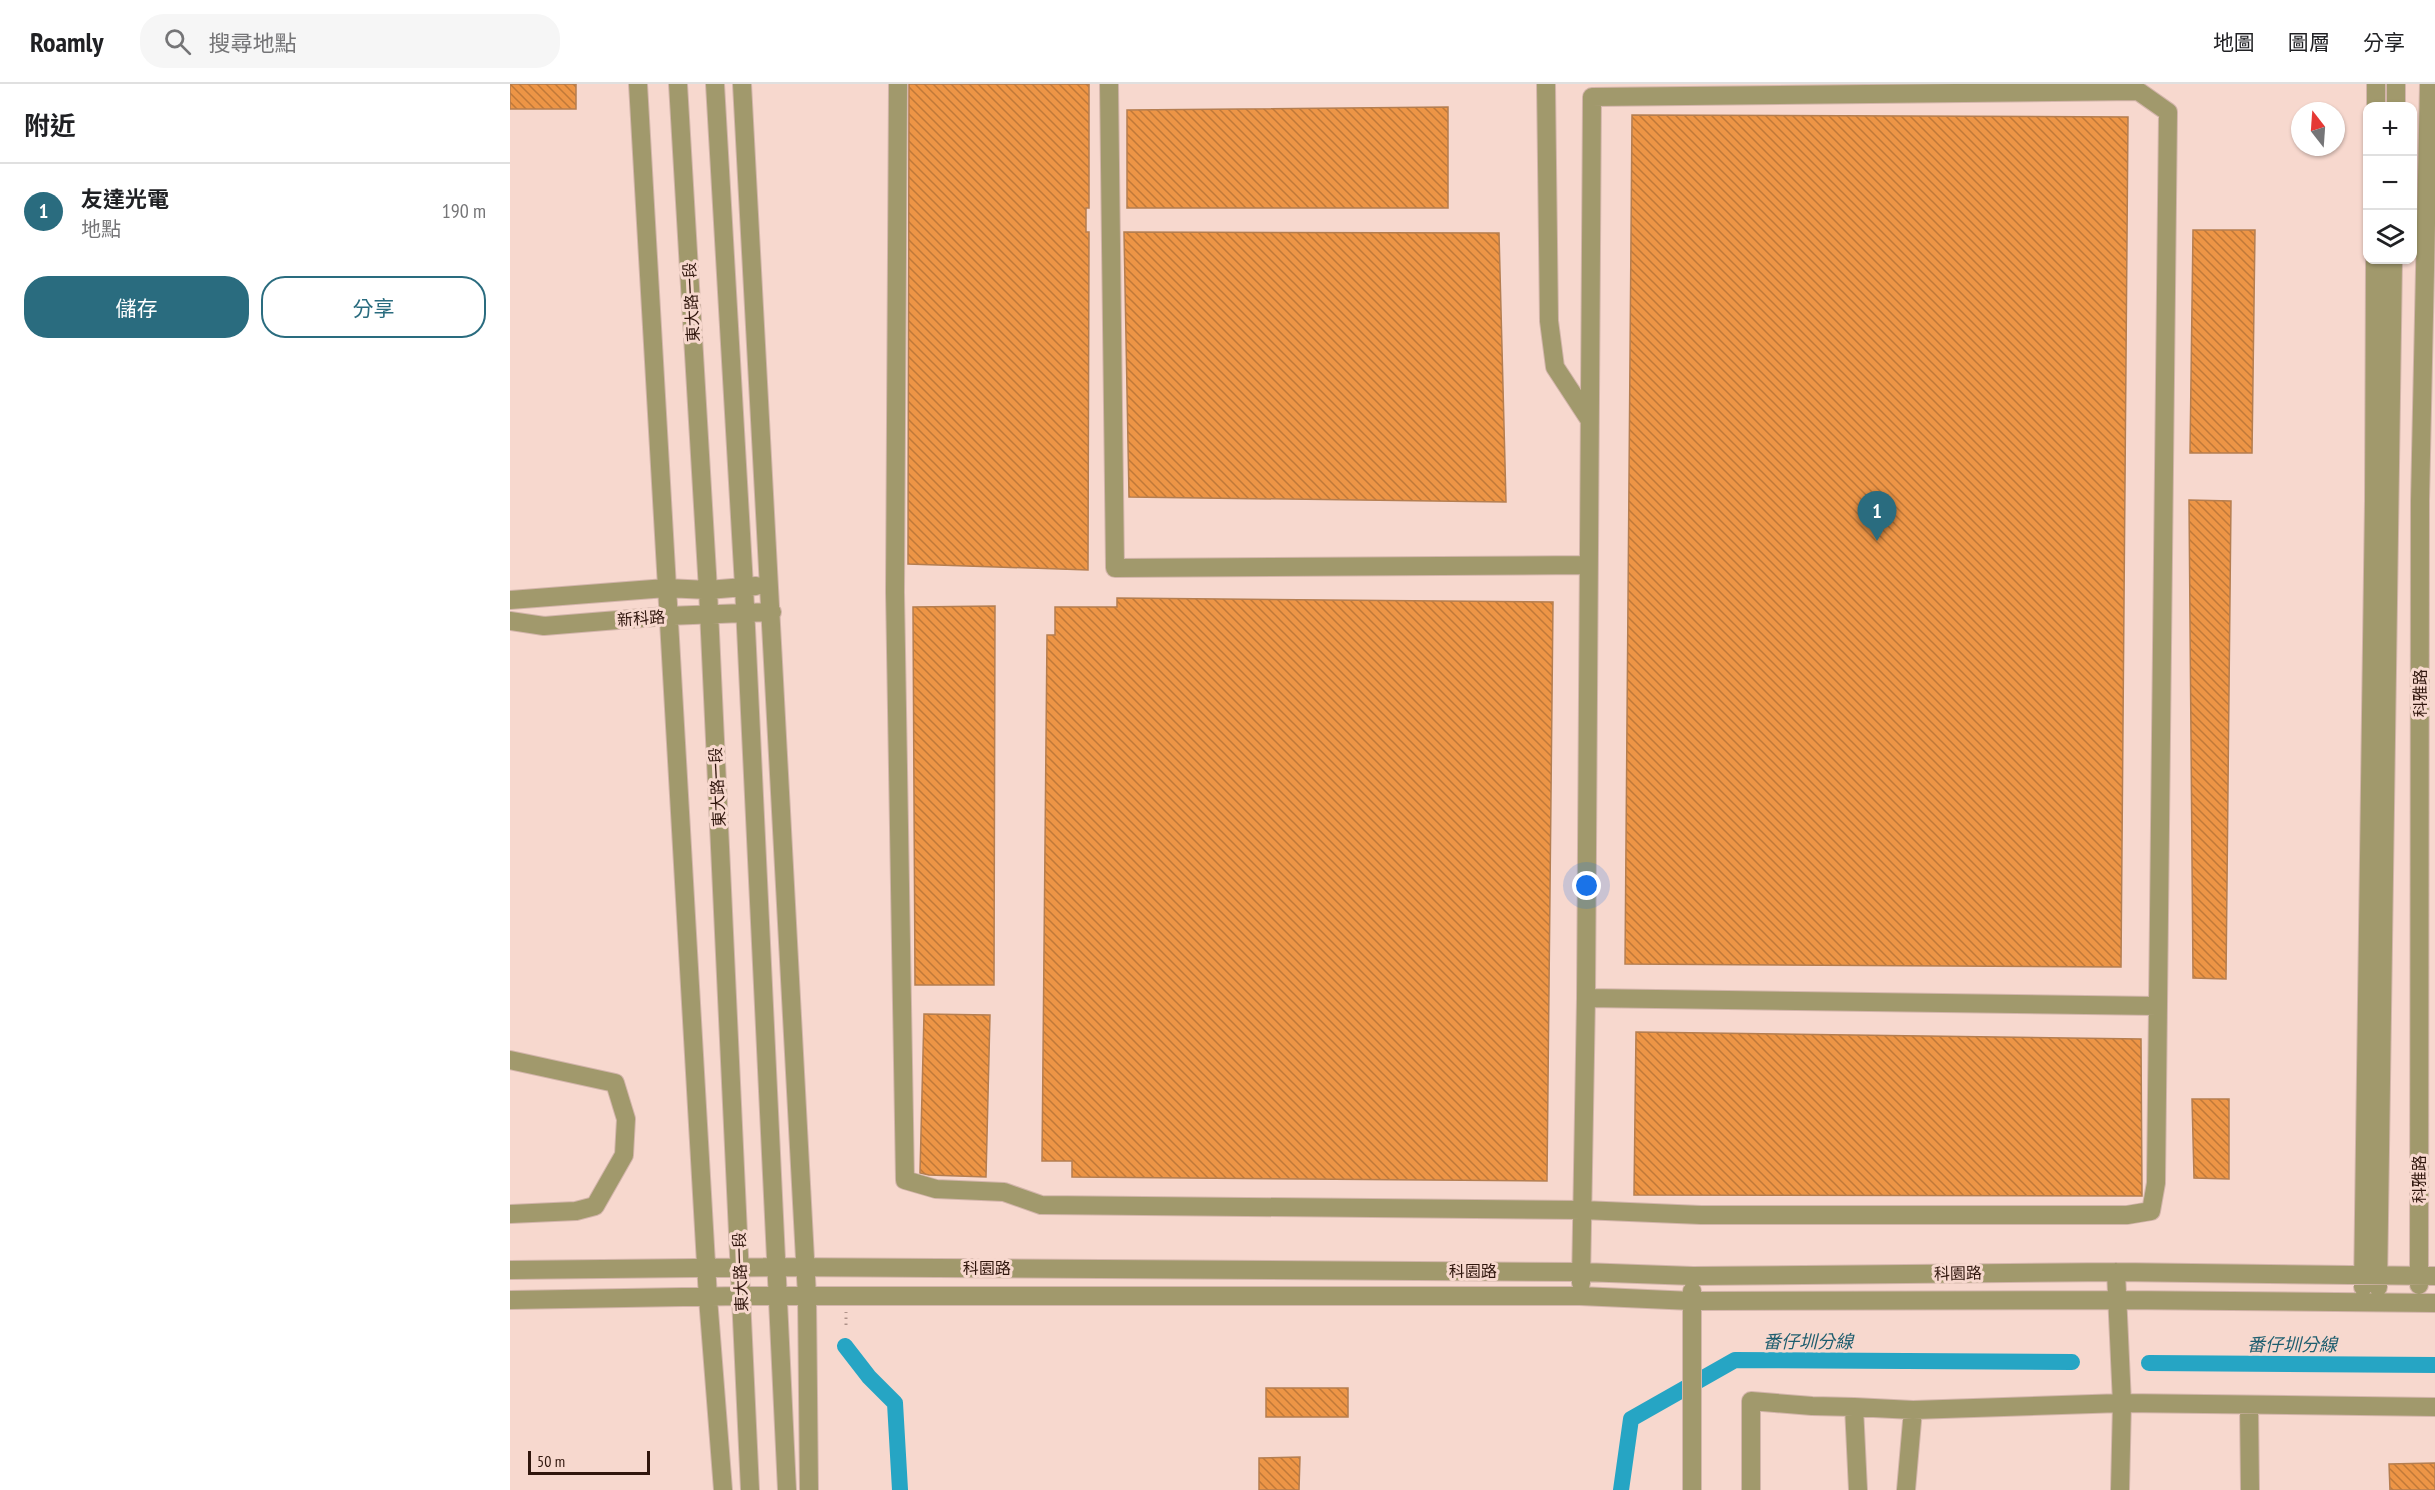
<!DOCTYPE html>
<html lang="zh-TW">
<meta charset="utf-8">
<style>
body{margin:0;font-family:"PT Sans Narrow","Noto Sans TC",sans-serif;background:#f6f6f6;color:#202124}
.controls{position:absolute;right:18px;top:18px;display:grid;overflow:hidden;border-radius:12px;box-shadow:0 2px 4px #0004}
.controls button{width:54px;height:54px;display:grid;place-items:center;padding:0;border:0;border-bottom:2px solid #e0e0e0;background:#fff;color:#202124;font:30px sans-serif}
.compass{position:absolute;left:1781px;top:18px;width:54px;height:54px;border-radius:50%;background:#fff;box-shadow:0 2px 4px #0004;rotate:343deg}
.scale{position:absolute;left:18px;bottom:15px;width:122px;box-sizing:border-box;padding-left:6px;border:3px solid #30160d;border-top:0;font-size:16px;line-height:21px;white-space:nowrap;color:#30160d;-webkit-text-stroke:4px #f7d8ce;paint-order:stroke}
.you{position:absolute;left:1077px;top:802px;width:21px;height:21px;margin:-15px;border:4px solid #fff;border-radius:50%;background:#1a73e8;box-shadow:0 0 0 9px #1a73e833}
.badge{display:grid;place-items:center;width:39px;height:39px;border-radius:50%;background:#2a6c7f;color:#fff;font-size:20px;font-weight:700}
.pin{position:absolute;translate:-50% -50px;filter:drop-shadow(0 2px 3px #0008)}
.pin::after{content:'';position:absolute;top:32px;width:21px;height:18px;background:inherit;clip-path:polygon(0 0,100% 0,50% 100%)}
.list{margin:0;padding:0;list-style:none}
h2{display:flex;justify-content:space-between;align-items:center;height:78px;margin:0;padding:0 24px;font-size:26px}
h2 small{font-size:20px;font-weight:400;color:#757577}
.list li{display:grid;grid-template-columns:39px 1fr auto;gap:18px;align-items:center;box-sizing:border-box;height:96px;padding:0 24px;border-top:2px solid #e0e0e0}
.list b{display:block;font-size:22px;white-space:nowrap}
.list p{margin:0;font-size:20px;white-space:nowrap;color:#757577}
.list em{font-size:20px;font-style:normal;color:#757577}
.actions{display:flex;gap:12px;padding:18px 24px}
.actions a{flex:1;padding:14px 0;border:2px solid #2a6c7f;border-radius:24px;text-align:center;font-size:21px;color:#2a6c7f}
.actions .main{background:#2a6c7f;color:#fff}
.icon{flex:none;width:33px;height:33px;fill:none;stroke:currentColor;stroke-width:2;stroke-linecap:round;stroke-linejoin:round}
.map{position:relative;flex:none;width:1925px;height:1406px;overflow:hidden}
header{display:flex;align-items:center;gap:36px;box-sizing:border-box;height:84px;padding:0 30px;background:#fff;border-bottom:2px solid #e0e0e0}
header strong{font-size:28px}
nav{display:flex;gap:33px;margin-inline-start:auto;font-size:21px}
.search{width:420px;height:54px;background:#f6f6f6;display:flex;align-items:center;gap:15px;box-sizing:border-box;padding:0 21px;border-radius:24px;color:#757577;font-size:22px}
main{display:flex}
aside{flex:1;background:#fff}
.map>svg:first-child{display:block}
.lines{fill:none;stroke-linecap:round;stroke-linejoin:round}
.canal{stroke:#26a5c4;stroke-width:16}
.building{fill:url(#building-back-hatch);stroke:#b57e50;stroke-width:1.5}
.minor-casing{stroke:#d3b5ab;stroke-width:20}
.path{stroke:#af9289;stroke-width:3;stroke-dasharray:1.5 4.5;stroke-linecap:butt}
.minor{stroke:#a1996c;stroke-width:18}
.labels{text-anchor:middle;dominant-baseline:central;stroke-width:6;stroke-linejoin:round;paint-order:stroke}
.street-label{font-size:16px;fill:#30160d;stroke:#f7d8ce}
.water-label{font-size:18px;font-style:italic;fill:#1f5e6f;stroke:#f7d8ce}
</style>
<header>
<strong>Roamly</strong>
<div class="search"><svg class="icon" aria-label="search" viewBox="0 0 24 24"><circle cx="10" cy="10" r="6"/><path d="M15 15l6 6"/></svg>搜尋地點</div>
<nav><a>地圖</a><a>圖層</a><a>分享</a></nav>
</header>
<main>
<aside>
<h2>附近<small></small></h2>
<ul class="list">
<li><span class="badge">1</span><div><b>友達光電</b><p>地點</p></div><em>190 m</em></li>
</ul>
<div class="actions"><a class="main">儲存</a><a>分享</a></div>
</aside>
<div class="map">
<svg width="1925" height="1406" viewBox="0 0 1925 1406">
<defs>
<pattern id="building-back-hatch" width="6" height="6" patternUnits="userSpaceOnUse" patternTransform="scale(1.5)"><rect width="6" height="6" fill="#ed9546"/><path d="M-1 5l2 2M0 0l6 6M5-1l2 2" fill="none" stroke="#c07939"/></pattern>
</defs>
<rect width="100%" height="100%" fill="#f7d8ce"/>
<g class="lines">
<path class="canal" d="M 335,1262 L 359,1293 L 385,1319 L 390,1406
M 1639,1279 L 1925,1281
M 1111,1406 L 1121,1335 L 1225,1276 L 1562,1278"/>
</g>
<path class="building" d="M 0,0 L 66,0 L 66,25 L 0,25 Z
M 399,0 L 579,0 L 579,124 L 576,124 L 576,148 L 579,148 L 578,486 L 398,480 Z
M 938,23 L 938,124 L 617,124 L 617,26 Z
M 1122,31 L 1618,33 L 1611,883 L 1115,880 Z
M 1683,146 L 1745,146 L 1742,369 L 1680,369 Z
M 614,148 L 989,149 L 996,418 L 619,413 Z
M 1679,416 L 1721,417 L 1716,895 L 1683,894 Z
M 607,514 L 1043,518 L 1037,1097 L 562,1093 L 562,1077 L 532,1077 L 537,551 L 545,551 L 545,523 L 607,523 Z
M 485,522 L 484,901 L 405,901 L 403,523 Z
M 414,930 L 480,931 L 476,1093 L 419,1091 L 410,1089 Z
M 1126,948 L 1631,955 L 1632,1112 L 1124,1111 Z
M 1682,1015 L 1719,1015 L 1719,1095 L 1684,1094 Z
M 756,1304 L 838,1304 L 838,1333 L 756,1333 Z
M 790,1373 L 789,1406 L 749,1406 L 749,1374 Z
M 1925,1379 L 1925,1406 L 1880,1406 L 1879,1380 Z"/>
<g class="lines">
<g class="minor-casing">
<path id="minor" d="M 128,0 L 198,1214 L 213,1406
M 168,0 L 198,506 L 240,1406
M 205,0 L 234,502 L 277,1406
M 232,0 L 297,1212 L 299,1406
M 388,0 L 385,508 L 395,1096 L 426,1105 L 494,1108 L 531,1121 L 1072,1126 L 1191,1131 L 1617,1131 L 1641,1127 L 1646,1099 L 1658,28 L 1628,7 L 1082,13 L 1076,914
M 599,0 L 605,484 L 1078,481
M 1036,0 L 1039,237 L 1045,283 L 1079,335
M 1866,22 L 1866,0
M 1886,22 L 1886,0
M 0,516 L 156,504 L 198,506 L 246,502
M 0,537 L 34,542 L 157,532 L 262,528
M 0,976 L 105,999 L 116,1035 L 114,1071 L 85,1122 L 66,1127 L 0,1130
M 0,1186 L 267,1183 L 1072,1188 L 1183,1192 L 1606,1188 L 1925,1192
M 1606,1188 L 1612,1319 L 1610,1406
M 1071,1199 L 1076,914 L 1647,922
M 1909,1201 L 1910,417 L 1919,0
M 1853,1203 L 1864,417 L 1865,176
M 1868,1203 L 1883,176
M 0,1216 L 230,1212 L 1070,1212 L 1182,1217 L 1609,1216 L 1925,1219
M 1739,1321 L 1740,1406
M 1344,1323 L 1403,1326 L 1396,1406
M 1403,1326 L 1612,1319 L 1925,1323
M 1182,1406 L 1182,1207
M 1241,1406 L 1241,1317 L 1302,1322 L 1344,1323 L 1348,1406"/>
</g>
<path class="path" d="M 336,1241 L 336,1228"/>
<use href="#minor" class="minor"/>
</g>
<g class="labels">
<g class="street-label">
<text transform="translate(181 218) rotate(-93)">東大路一段</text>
<text transform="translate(131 534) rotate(-4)">新科路</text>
<text transform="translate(1910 609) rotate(-90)">科雅路</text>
<text transform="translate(207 703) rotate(-93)">東大路一段</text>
<text transform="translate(1909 1095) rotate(-90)">科雅路</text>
<text x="477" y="1184">科園路</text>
<text x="963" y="1187">科園路</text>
<text transform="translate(230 1188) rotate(-92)">東大路一段</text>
<text transform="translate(1448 1189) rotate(-1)">科園路</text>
</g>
<g class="water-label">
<text x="1298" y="1257">番仔圳分線</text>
<text x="1782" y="1260">番仔圳分線</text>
</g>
</g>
</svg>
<div class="controls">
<button>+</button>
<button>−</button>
<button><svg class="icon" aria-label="layers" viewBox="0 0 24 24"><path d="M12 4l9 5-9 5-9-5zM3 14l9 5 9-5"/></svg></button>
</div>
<svg class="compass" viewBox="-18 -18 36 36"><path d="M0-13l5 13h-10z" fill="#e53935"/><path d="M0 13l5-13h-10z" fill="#757577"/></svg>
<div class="scale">50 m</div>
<div class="you"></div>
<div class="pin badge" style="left:1367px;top:457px">1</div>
</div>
</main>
